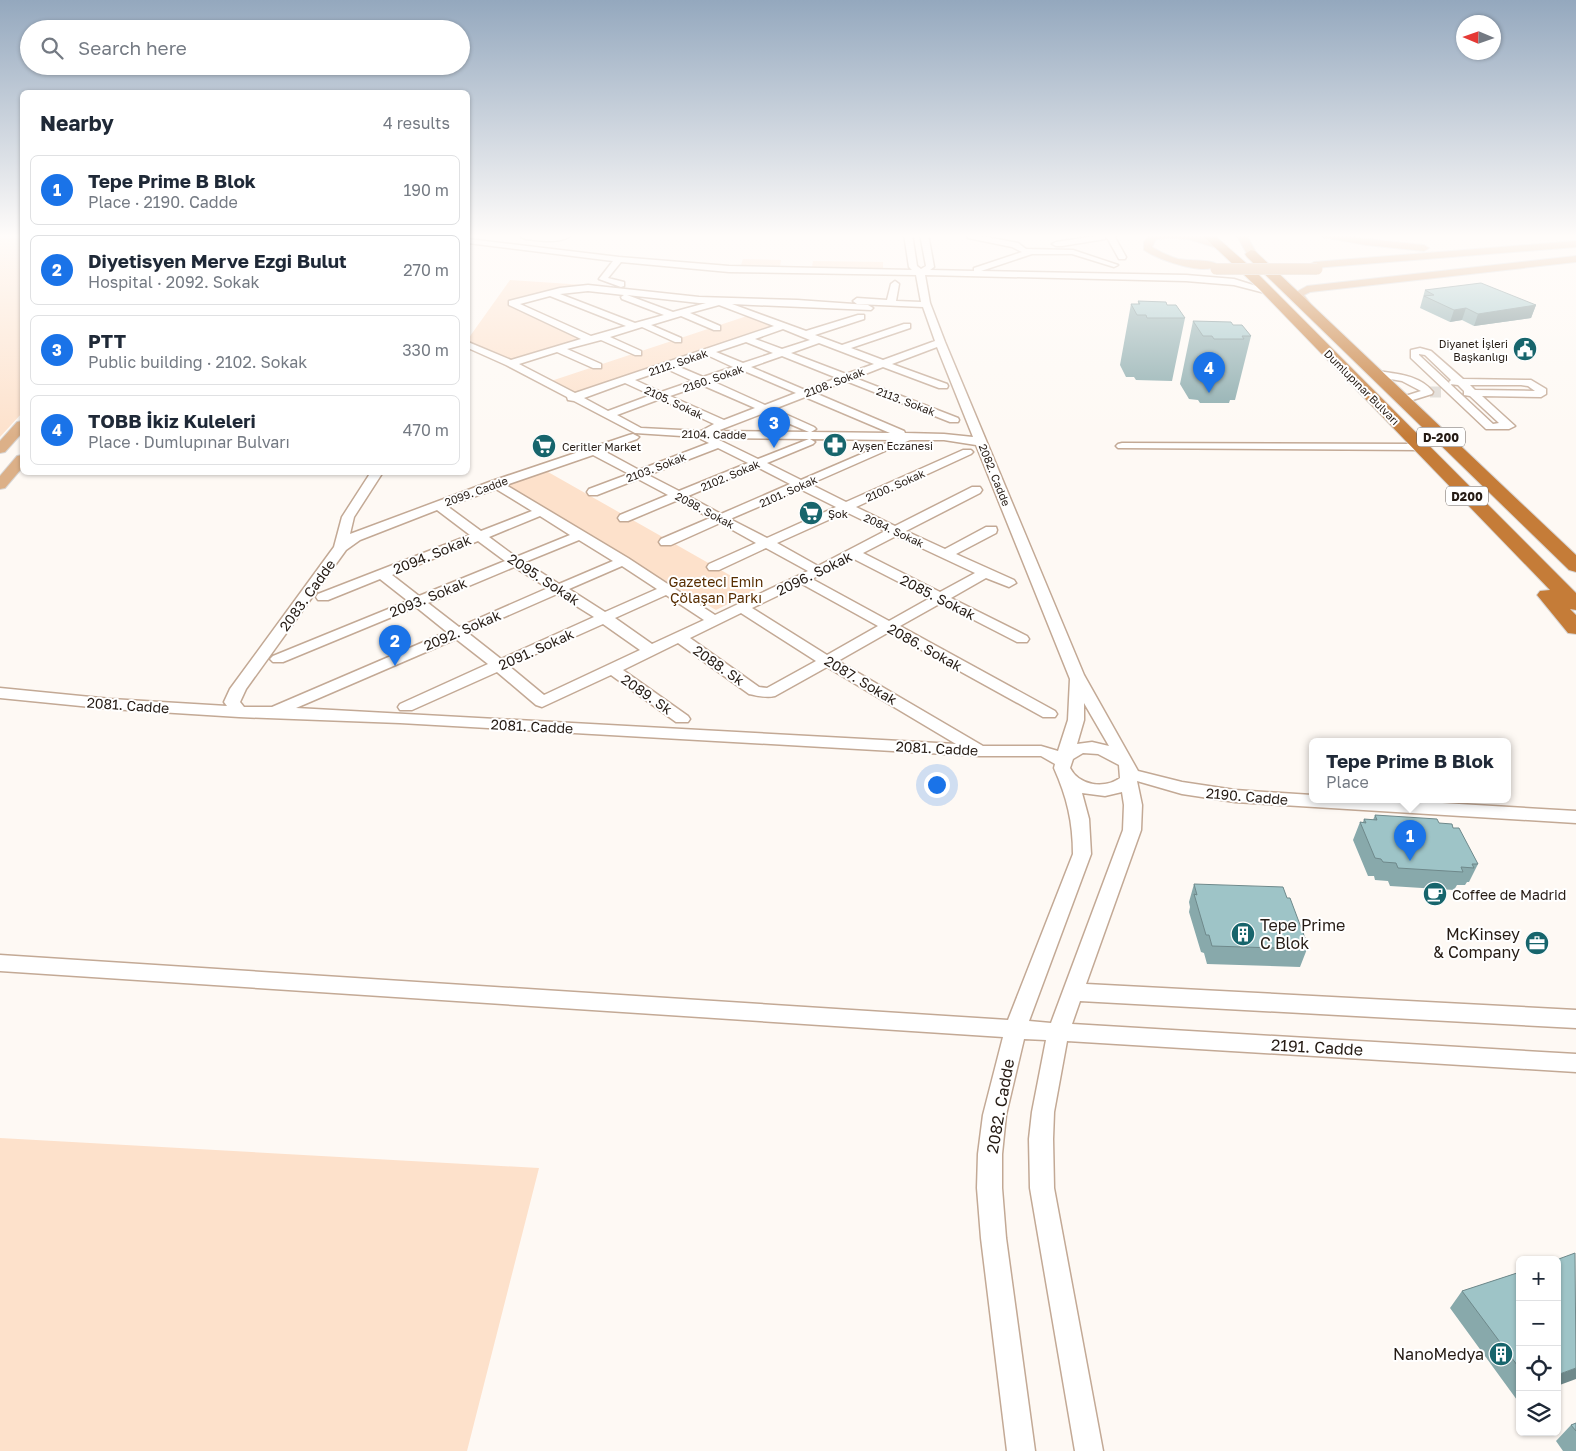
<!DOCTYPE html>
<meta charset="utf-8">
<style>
body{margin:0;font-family:"Golos Text",sans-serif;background:#f6f6f7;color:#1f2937}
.controls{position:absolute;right:15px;bottom:15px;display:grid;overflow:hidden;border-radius:8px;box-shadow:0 1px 4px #0004}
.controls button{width:45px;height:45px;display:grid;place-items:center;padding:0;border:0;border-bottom:1px solid #e0e1e3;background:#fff;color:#1f2937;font:25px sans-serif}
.compass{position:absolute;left:1456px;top:15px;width:45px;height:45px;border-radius:50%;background:#fff;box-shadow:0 1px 4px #0004;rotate:272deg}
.you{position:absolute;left:936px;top:784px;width:18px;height:18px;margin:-12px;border:4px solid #fff;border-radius:50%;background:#1a73e8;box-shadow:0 0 0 8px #1a73e833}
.badge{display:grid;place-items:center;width:32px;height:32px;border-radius:50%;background:#1a73e8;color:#fff;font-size:16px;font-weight:700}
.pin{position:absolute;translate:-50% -41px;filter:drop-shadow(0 1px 2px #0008)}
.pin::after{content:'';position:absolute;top:26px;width:18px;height:15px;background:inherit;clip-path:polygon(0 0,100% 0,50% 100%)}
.popup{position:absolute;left:1309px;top:738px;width:202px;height:65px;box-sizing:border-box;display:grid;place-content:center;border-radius:8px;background:#fff;filter:drop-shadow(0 1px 4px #0005);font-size:16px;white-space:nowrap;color:#747a83}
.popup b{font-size:19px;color:#1f2937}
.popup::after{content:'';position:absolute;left:50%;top:100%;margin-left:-10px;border:10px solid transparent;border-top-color:#fff}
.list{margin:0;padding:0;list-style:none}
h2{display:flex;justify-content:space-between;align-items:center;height:65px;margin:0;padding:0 20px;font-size:21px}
h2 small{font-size:16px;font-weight:400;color:#747a83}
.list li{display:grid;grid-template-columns:32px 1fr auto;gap:15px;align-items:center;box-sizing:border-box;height:70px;margin:0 10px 10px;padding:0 10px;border:1px solid #e0e1e3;border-radius:8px}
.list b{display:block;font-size:19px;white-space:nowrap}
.list p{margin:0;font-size:16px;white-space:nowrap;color:#747a83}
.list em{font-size:16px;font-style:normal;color:#747a83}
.icon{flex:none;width:28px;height:28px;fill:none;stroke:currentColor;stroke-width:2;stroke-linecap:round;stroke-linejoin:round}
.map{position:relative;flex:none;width:1576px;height:1451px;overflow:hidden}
.search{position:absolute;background:#fff;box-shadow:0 1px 4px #0004;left:20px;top:20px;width:450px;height:55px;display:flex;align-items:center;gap:12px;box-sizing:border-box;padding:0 18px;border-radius:28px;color:#747a83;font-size:19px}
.panel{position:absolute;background:#fff;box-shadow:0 1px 4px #0004;left:20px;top:90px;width:450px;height:385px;border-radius:8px}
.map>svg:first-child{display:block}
.green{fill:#fde1cb}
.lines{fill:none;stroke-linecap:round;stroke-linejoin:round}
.minor-tunnel{stroke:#ddd8d2;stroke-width:11;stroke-dasharray:11 5.5;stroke-linecap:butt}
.minor-casing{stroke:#c3a995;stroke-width:3}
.major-casing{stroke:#d8d6d5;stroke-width:2}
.highway-casing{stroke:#d8d6d5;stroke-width:2}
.minor{fill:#fff;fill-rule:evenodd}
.major{fill:#dcb088;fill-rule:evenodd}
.highway{fill:#c57c38;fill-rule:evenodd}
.major-bridge-casing{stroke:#d8d6d5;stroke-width:12;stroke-linecap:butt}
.major-bridge{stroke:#dcb088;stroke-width:11}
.wall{fill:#88a9ab}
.shaded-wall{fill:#6f898b}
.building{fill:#9ec4c7;stroke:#6f898b}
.labels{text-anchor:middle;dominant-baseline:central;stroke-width:4;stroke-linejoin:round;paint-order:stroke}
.far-poi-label{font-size:11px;fill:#251b14;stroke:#fff;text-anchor:start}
.far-street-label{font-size:11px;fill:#251b14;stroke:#fff}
.shield{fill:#fff;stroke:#665f5a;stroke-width:1}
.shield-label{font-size:12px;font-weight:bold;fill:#251b14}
.street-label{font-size:14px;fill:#251b14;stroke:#fff}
.park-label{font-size:14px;fill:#572d00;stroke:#fff}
.poi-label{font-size:14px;fill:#251b14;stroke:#fff;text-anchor:start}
.near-poi-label{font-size:16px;fill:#251b14;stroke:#fff;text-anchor:end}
.near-street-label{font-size:16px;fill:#251b14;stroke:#fff}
</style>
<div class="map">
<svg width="1576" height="1451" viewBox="0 0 1576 1451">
<rect width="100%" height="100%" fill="#fef9f4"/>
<path class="green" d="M 0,234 L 22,234 L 22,413 L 0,437 Z
M 743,259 L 781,260 L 780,266 L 741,265 Z
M 813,261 L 883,262 L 883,269 L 812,267 Z
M 510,280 L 600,286 L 580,288 L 513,303 L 591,340 L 510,363 L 468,343 L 468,339 Z
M 753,314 L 783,326 L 572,398 L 545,383 Z
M 541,468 L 756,590 L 716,610 L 496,484 Z
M 0,1138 L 539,1168 L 467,1451 L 0,1451 Z"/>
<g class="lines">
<path class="minor-tunnel" d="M 1430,392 L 1443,392"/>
<g class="minor-casing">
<path id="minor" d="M 523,234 L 561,236 L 564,234 L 572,234 C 562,245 539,240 525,239 L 521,237 Z
M 904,234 L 912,234 L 917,266 L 921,269 L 926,266 L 920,234 L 928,234 L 934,267 L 930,270 L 974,271 L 974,268 L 1022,252 L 1012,247 L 968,238 L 967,236 L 971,234 L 1018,243 L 1026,249 L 1073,250 L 1118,265 L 1114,267 L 1072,254 L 1032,254 L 981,271 L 1186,275 L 1234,279 L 1269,290 L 1265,293 L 1234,285 L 1186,281 L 925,275 L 930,303 L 945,342 L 1084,675 L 1138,771 L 1182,782 L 1235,790 L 1312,795 L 1312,800 L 1392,800 L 1576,811 L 1576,823 L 1235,802 L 1182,794 L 1137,781 L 1142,805 L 1141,830 L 1086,984 L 1576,1010 L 1576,1028 L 1080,1001 L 1072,1024 L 1576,1054 L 1576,1072 L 1067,1041 L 1054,1112 L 1053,1139 L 1054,1188 L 1103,1451 L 1075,1451 L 1030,1188 L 1029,1139 L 1032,1112 L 1046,1040 L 1024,1039 L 1006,1115 L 1002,1154 L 1002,1188 L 1006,1238 L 1035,1451 L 1007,1451 L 981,1238 L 977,1188 L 978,1154 L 983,1115 L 1003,1037 L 0,971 L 0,955 L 1008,1020 L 1073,854 C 1073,822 1067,797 1054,768 L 1055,764 L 1041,756 L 980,756 L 400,723 L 239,717 L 111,709 L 0,698 L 0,688 L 111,699 L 227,706 L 224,702 L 230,689 L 334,547 L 342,517 L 371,472 L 383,472 L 354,517 L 350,534 L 492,481 L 629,435 L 633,434 L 639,437 L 637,439 L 604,451 L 639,470 L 709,443 L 697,437 L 635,433 L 574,401 L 568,400 L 567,397 L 506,365 L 468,348 L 468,342 L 511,360 L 581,339 L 509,305 L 509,301 L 560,288 L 588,285 L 699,297 L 797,300 L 868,305 L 873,308 L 871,310 L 732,304 L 806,331 L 858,315 L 864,315 L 864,319 L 815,335 L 842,345 L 904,324 L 910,324 L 910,328 L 851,348 L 883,360 L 935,341 L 923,307 L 857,304 L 853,301 L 857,298 L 887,300 L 891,284 L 895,281 L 899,284 L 896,301 L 921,302 L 916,275 L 729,272 L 621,262 L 608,278 L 624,282 L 624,286 L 621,287 L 599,279 L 613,261 L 468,243 L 468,239 L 619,257 L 729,266 L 912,270 L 909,267 ZM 588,291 L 624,295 L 621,297 L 622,299 L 664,315 L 635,323 L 560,294 ZM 627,295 L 699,303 L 706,303 L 673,312 ZM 550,296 L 626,326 L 591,336 L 520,304 ZM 719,305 L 774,326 L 575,393 L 519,364 L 557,352 L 593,368 L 601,368 L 601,364 L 567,349 L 601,340 L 635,355 L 641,355 L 641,351 L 610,337 L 642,327 L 675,342 L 681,342 L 681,338 L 651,325 L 681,316 L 714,330 L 720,330 L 720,326 L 690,313 ZM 783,329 L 810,340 L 782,349 L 755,339 ZM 746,342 L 773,353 L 743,363 L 716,352 ZM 819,343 L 874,364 L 846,374 L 791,353 ZM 937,347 L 973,437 L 944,434 L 905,433 L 904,431 L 815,393 L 846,381 L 950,422 L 958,422 L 959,420 L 958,418 L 855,378 L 883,367 L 939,388 L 947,388 L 948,386 L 947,384 L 892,364 ZM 707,355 L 733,367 L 703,377 L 677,366 ZM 782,356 L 837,378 L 805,390 L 751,367 ZM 667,369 L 693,381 L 661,392 L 635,380 ZM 742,370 L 796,393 L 765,405 L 712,381 ZM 625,383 L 651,395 L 608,411 L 584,398 ZM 702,385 L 755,408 L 724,420 L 670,396 ZM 805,397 L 890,433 L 811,432 L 816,429 L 814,427 L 774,409 ZM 660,399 L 714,424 L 701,431 L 641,428 L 617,415 ZM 764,413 L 809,432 L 717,431 ZM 715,438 L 809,439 L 758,459 ZM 810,439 L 894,440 L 801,480 L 767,463 L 813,444 L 815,442 ZM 910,440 L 944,440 L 976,445 L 1070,679 L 1068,720 L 1058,751 L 1041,746 L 983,746 L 838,661 L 889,632 L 1043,717 L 1055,717 L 1057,714 L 1055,711 L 900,626 L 941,603 L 1017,642 L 1027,642 L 1029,639 L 1027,636 L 951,598 L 986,578 L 1009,587 L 1016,583 L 1014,580 L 956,554 L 996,533 L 997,530 L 996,527 L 986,527 L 945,549 L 906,531 L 980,493 L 982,490 L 980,487 L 972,487 L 895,526 L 856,507 L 971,454 L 973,452 L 971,450 L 963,450 L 846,502 L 810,484 ZM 718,448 L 748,463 L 679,491 L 648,475 ZM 593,455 L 629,474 L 589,489 L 587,492 L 589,495 L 597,495 L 638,479 L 668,495 L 620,515 L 618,518 L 620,521 L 628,521 L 678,500 L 710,518 L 661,539 L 659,542 L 661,545 L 671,545 L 720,523 L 756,543 L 709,564 L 707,567 L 709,570 L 719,570 L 766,548 L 808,571 L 715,615 L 628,558 L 506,485 ZM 757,467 L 790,484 L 721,514 L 688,496 ZM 496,489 L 532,511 L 481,531 L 447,506 ZM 800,489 L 836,507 L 767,538 L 730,519 ZM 437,510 L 470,535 L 318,594 L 316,597 L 318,600 L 328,600 L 380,579 L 408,601 L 273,656 L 270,659 L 273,662 L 283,662 L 416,607 L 447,632 L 272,707 L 244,707 L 240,702 L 246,689 L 346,550 L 360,540 ZM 846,512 L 885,531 L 818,566 L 777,543 ZM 540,516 L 570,535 L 516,557 L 489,537 ZM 896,536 L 975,573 L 940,592 L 863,553 ZM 579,540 L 613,561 L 559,584 L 525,562 ZM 478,541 L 505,561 L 419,596 L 392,575 ZM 852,558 L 930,598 L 889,621 L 812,579 ZM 622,566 L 657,589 L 605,612 L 569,589 ZM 514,567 L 548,588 L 459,627 L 428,603 ZM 802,584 L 878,626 L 827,655 L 752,608 ZM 557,594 L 594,617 L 501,659 L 468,633 ZM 666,595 L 704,620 L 652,644 L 615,618 ZM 741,613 L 816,661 L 767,688 L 759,687 L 690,638 ZM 603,624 L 640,650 L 544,695 L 509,666 ZM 456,639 L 488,664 L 400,704 L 398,707 L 400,710 L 412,710 L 497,672 L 536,705 L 542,707 L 611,675 L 676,722 L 688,722 L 690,719 L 688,716 L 623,670 L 678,643 L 749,694 C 758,696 766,698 775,696 L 827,667 L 956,744 L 296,708 ZM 1084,703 L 1109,746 L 1092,742 L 1077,744 L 1084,720 ZM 1083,753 L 1098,754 L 1119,765 L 1120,778 C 1105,789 1079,786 1070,768 L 1073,759 ZM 1122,792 L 1124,805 L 1123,830 L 1051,1023 L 1029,1021 L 1091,854 L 1089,819 L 1082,793 L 1105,796 Z
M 1105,234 L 1113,234 L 1126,257 L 1125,259 L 1119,259 Z
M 1102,235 L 1105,235 L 1105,239 L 1062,246 L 1056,246 L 1052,244 L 1056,242 Z
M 1420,348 L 1431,351 L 1463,379 L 1531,380 L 1546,389 L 1546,394 L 1541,397 L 1482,396 L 1515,426 L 1509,429 L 1486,429 L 1411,358 L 1411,350 ZM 1419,354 L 1425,355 L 1451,380 L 1449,382 L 1450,384 L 1458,385 L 1464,391 L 1464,395 L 1470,396 L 1499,423 L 1493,424 L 1419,355 ZM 1470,385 L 1521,385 L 1528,386 L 1535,391 L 1475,390 Z
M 1377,371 C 1397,374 1420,375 1433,392 L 1432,394 L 1403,403 L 1399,402 L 1398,400 L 1399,398 L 1421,391 L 1402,381 L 1373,376 L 1372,374 Z
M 1122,443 L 1421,444 L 1427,447 L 1421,450 L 1118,448 L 1116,446 L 1118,444 Z"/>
</g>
<g class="major-casing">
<path id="major" d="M 1156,234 C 1176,234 1212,232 1228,247 L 1223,250 L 1188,239 L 1171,238 L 1156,239 L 1152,247 C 1160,252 1169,256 1178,259 C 1188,261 1212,259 1218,265 C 1205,277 1157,259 1144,250 L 1144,242 L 1150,235 Z
M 1236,234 L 1246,234 L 1257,254 L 1256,256 L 1248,256 Z
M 1317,234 L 1336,234 L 1366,239 L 1424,245 L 1429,248 L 1424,251 L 1366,245 L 1322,237 Z
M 1576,241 L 1576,247 L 1314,268 L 1309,265 L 1314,262 Z
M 1576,256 L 1576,262 L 1310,292 L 1304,295 L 1313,307 L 1307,310 L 1303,309 L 1293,294 L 1307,286 Z
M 22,421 L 22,433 L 5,452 L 0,453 L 0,441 L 17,422 Z
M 22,455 L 22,468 L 5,488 L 0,489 L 0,476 L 17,456 Z"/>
</g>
<g class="highway-casing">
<path id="highway" d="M 1201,234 L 1213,234 L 1254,270 L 1576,593 L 1576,610 L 1570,609 L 1576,615 L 1576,634 L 1568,633 L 1537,595 L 1540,591 L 1550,590 L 1259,289 Z
M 1251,250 L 1255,251 L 1576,555 L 1576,572 L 1569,570 L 1247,257 L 1245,254 Z"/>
</g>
<use href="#minor" class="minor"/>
<use href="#major" class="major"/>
<use href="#highway" class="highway"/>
<g class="major-bridge-casing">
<path id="major-bridge" d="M 1216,269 L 1317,269"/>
</g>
<use href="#major-bridge" class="major-bridge"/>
</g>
<path class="wall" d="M 1425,290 L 1536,305 L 1531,318 L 1474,326 L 1462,320 L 1450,322 L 1420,308 Z
M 1138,301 L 1167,305 L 1185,318 L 1172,381 L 1136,380 L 1134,377 L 1126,377 L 1120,365 L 1131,304 L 1138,304 Z
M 1193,321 L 1233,325 L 1251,336 L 1235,400 L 1230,400 L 1229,403 L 1200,403 L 1198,400 L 1189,399 L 1180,384 Z
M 1375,815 L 1439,823 L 1453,828 L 1478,864 L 1469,882 L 1467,882 L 1465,885 L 1457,885 L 1454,890 L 1390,886 L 1388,881 L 1375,880 L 1374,876 L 1368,876 L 1353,840 L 1360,822 L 1363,822 L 1364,819 L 1373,820 Z
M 1194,884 L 1287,898 L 1305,938 L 1304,942 L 1307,949 L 1300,967 L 1207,964 L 1204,953 L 1201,952 L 1189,912 L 1190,907 L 1189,902 Z
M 1520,1272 L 1520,1400 L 1517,1400 L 1450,1308 L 1462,1291 Z
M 1576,1423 L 1576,1451 L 1563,1451 L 1556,1441 L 1571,1425 Z"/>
<path class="shaded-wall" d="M 1536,305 L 1531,318 L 1474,326 L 1478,314 Z
M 1466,308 L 1462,320 L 1450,322 L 1454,310 Z
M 1576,1368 L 1576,1379 L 1557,1386 L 1557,1375 Z"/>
<path class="building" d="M 1481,283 L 1536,305 L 1478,314 L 1466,308 L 1454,310 L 1424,296 L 1434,295 L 1425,290 Z
M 1138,301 L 1166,302 L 1167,305 L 1176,305 L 1185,318 L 1147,318 L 1146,315 L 1137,315 L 1131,304 L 1140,304 Z
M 1193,321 L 1231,322 L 1233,325 L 1242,325 L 1251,336 L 1242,336 L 1244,339 L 1214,339 L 1212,336 L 1203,336 Z
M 1375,815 L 1437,819 L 1439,823 L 1452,824 L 1453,828 L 1459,828 L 1478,864 L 1472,864 L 1474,868 L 1461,867 L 1463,872 L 1398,868 L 1396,863 L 1383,862 L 1381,859 L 1375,858 L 1360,822 L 1366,823 L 1364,819 L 1377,820 Z
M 1194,884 L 1283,887 L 1287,898 L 1290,898 L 1305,938 L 1303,938 L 1307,949 L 1212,946 L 1209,935 L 1206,935 L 1194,894 L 1197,895 Z
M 1575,1253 L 1576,1368 L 1557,1375 L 1557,1260 L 1556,1260 Z
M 1520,1272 L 1520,1369 L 1462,1291 Z
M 1576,1423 L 1576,1431 L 1571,1425 Z"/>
<linearGradient id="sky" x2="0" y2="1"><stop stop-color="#94a8be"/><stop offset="0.54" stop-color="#fffcfa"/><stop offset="1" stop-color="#fffcfa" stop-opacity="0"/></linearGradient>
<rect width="1576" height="437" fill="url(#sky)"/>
<defs>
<g id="civic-disc" transform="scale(1.25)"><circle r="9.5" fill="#17656c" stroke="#fff"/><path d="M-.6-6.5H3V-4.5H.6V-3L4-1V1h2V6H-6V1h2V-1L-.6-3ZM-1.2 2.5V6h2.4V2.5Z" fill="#fff"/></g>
<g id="pharmacy-disc" transform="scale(1.25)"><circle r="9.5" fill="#17656c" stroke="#fff"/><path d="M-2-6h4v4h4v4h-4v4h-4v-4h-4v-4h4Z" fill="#fff"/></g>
<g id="supermarket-disc" transform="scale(1.25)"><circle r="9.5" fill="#17656c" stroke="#fff"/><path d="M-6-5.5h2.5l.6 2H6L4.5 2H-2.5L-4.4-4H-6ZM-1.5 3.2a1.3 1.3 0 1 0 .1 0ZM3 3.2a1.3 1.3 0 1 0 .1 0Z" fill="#fff"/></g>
<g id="cafe-disc" transform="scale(1.25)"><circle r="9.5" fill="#17656c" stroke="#fff"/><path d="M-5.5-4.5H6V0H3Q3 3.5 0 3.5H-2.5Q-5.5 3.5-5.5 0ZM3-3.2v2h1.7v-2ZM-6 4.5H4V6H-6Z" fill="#fff"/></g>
<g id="building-disc" transform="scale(1.25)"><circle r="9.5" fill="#17656c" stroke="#fff"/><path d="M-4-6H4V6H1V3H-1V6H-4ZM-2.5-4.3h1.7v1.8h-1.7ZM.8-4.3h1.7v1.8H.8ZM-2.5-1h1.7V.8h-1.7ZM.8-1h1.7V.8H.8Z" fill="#fff"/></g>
<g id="office-disc" transform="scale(1.25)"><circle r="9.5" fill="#17656c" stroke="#fff"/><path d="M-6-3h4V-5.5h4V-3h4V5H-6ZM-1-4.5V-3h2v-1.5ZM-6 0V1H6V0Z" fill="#fff"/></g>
</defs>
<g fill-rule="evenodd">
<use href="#civic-disc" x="1525" y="349"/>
<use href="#pharmacy-disc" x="835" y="445"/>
<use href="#supermarket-disc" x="544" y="446"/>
<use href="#supermarket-disc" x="811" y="513"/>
<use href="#cafe-disc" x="1435" y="894"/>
<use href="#building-disc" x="1243" y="934"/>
<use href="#office-disc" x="1537" y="943"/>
<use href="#building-disc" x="1501" y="1354"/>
</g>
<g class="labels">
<g class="far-poi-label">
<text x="1508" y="343" text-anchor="end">Diyanet İşleri<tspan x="1508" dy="13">Başkanlığı</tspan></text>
<text x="852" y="445">Ayşen Eczanesi</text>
<text x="562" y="446">Ceritler Market</text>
<text x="828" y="513">Şok</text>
</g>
<g class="far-street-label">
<text transform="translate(678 362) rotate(-19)">2112. Sokak</text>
<text transform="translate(713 378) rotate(-19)">2160. Sokak</text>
<text transform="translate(834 382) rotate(-21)">2108. Sokak</text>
<text transform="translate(1362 387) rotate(45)">Dumlupınar Bulvarı</text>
<text transform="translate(906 401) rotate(21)">2113. Sokak</text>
<text transform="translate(674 402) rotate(25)">2105. Sokak</text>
<text transform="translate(714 434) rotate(1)">2104. Cadde</text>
<text transform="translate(656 467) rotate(-21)">2103. Sokak</text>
<text transform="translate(730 475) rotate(-23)">2102. Sokak</text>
<text transform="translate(995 475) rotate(68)">2082. Cadde</text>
<text transform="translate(895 485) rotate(-24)">2100. Sokak</text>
<text transform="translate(476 491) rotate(-20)">2099. Cadde</text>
<text transform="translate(788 491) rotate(-24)">2101. Sokak</text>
<text transform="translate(705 510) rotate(28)">2098. Sokak</text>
<text transform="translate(894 530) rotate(25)">2084. Sokak</text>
</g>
<g class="shield">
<rect x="1417" y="427.5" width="48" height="19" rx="4"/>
<rect x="1446" y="486.5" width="42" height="19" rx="4"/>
</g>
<g class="shield-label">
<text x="1441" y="437">D-200</text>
<text x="1467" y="496">D200</text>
</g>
<g class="street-label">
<text transform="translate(432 554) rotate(-22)">2094. Sokak</text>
<text transform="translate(814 573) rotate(-26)">2096. Sokak</text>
<text transform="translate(544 579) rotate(33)">2095. Sokak</text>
<text transform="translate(307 595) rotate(-54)">2083. Cadde</text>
<text transform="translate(428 597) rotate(-22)">2093. Sokak</text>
<text transform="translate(938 597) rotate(27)">2085. Sokak</text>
<text transform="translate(462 630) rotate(-23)">2092. Sokak</text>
<text transform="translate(925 647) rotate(29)">2086. Sokak</text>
<text transform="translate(536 649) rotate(-24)">2091. Sokak</text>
<text transform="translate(719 665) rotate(35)">2088. Sk</text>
<text transform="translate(861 680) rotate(31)">2087. Sokak</text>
<text transform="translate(647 694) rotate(35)">2089. Sk</text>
<text transform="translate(128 705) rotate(4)">2081. Cadde</text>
<text transform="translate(532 726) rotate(3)">2081. Cadde</text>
<text transform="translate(937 748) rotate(3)">2081. Cadde</text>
<text transform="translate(1247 796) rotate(5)">2190. Cadde</text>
</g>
<g class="park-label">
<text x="716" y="581">Gazeteci Emin<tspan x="716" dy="16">Çölaşan Parkı</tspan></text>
</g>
<g class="poi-label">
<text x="1452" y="894">Coffee de Madrid</text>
</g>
<g class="near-poi-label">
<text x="1260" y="925" text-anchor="start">Tepe Prime<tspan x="1260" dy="18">C Blok</tspan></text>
<text x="1520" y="934">McKinsey<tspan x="1520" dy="18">&amp; Company</tspan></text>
<text x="1484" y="1354">NanoMedya</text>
</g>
<g class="near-street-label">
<text transform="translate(1317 1047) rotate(3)">2191. Cadde</text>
<text transform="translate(1000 1106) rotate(-80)">2082. Cadde</text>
</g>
</g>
</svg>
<div class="controls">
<button>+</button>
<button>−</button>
<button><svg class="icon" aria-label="locate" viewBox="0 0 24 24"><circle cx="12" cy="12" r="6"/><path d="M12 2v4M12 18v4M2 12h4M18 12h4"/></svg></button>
<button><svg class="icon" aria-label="layers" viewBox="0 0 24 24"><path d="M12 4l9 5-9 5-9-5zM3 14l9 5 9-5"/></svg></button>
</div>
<svg class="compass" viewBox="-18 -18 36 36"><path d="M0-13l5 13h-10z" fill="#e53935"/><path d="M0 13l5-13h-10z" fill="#747a83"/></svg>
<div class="you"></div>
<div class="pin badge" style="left:1410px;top:861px">1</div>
<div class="popup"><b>Tepe Prime B Blok</b>Place</div>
<div class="pin badge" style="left:395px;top:666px">2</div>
<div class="pin badge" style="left:774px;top:448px">3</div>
<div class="pin badge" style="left:1209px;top:393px">4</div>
<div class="search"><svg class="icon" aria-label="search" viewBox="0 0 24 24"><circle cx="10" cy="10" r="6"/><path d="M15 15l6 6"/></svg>Search here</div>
<section class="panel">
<h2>Nearby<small>4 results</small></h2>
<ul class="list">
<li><span class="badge">1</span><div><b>Tepe Prime B Blok</b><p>Place · 2190. Cadde</p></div><em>190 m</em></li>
<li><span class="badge">2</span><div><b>Diyetisyen Merve Ezgi Bulut</b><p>Hospital · 2092. Sokak</p></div><em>270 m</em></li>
<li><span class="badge">3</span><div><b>PTT</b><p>Public building · 2102. Sokak</p></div><em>330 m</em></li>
<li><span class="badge">4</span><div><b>TOBB İkiz Kuleleri</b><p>Place · Dumlupınar Bulvarı</p></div><em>470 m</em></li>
</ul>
</section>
</div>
